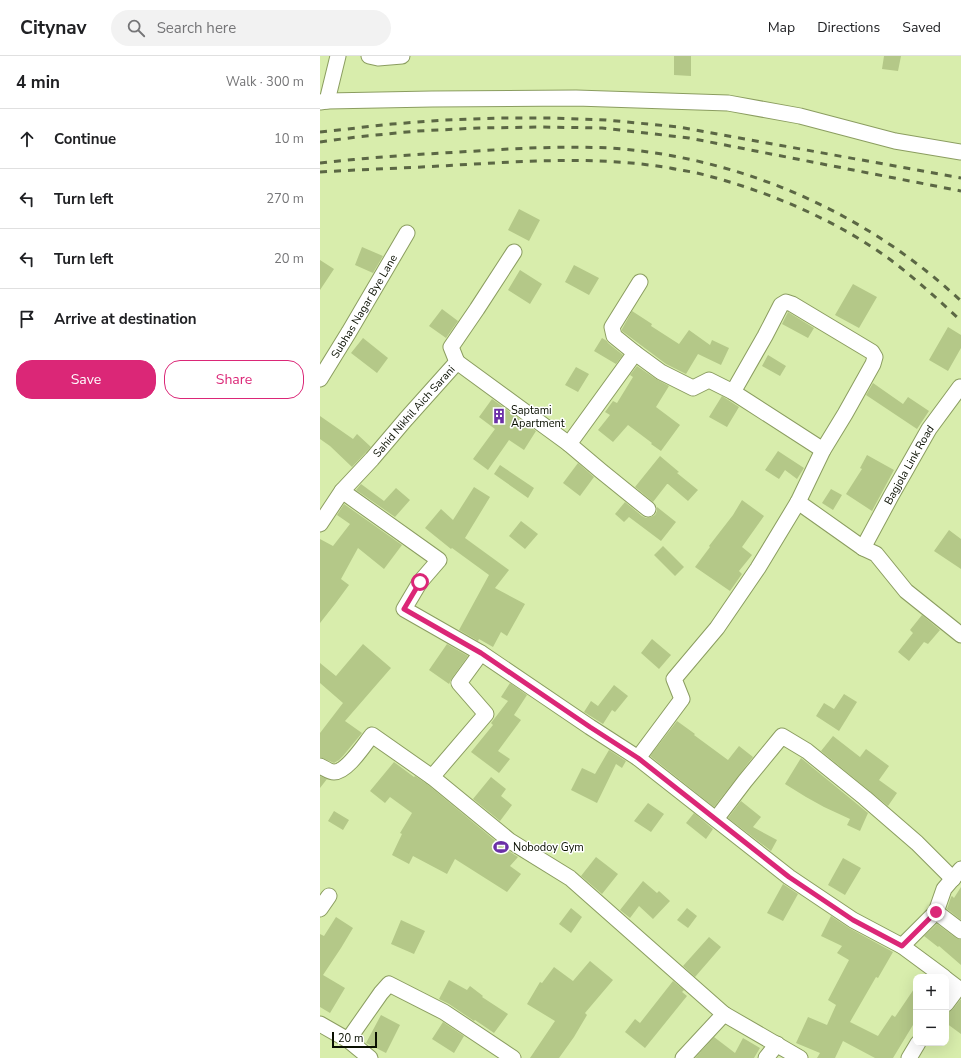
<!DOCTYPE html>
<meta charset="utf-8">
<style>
body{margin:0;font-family:"Nunito Sans",sans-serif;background:#f2f2f2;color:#202124}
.controls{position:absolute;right:12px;bottom:12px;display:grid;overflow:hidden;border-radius:8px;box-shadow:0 4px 16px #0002}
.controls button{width:36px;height:36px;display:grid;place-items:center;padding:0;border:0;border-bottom:1px solid #e0e0e0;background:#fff;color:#202124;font:20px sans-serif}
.scale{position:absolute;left:12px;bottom:10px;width:45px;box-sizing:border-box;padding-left:4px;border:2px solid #090f00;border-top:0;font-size:11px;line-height:14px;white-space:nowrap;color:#090f00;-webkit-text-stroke:3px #fff;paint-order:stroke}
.stop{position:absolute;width:12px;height:12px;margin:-9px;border:3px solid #db2777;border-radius:50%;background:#fff}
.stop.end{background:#db2777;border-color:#fff;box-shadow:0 1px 4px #0008}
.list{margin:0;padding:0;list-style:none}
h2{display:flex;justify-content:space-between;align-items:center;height:52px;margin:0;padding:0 16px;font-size:17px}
h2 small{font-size:13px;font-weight:400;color:#757577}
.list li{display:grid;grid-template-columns:26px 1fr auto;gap:12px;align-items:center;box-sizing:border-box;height:60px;padding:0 16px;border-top:1px solid #e0e0e0}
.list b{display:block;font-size:15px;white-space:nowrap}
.list em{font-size:13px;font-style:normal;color:#757577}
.actions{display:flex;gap:8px;padding:12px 16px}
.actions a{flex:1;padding:9px 0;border:1px solid #db2777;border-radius:16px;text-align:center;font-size:14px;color:#db2777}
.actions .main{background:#db2777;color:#fff}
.icon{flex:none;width:22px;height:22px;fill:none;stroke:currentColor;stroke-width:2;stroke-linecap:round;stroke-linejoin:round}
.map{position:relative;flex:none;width:641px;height:1002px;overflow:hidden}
header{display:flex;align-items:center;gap:24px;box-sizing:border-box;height:56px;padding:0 20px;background:#fff;border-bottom:1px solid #e0e0e0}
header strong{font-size:19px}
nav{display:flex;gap:22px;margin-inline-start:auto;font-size:14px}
.search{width:280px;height:36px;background:#f2f2f2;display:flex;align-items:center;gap:10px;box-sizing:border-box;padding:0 14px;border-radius:22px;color:#757577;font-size:15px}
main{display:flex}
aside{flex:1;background:#fff}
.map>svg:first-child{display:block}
.building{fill:#b4c888}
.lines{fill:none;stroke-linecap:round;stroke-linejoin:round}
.minor-casing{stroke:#8b9d60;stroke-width:17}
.minor{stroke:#fff;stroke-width:15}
.rail{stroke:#5b6744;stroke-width:3;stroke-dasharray:7 7;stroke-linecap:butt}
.route{stroke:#db2777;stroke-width:5}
.labels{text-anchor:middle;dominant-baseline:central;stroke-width:3;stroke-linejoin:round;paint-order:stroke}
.street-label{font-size:11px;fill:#090f00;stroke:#fff}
.poi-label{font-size:11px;fill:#090f00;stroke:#fff;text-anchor:start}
</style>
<header>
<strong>Citynav</strong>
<div class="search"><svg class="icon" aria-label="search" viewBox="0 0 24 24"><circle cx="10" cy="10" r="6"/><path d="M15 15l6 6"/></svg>Search here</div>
<nav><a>Map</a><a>Directions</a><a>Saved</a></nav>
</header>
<main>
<aside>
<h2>4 min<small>Walk · 300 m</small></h2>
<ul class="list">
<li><svg class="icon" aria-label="ahead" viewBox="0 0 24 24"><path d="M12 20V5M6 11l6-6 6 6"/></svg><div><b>Continue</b></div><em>10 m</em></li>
<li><svg class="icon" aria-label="left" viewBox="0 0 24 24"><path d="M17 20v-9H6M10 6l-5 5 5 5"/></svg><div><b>Turn left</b></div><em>270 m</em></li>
<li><svg class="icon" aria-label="left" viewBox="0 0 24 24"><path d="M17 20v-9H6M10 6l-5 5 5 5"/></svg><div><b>Turn left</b></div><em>20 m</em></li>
<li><svg class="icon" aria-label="arrive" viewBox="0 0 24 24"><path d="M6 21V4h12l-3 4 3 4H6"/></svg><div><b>Arrive at destination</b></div></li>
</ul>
<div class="actions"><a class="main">Save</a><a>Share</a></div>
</aside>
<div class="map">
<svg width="641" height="1002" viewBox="0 0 641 1002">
<rect width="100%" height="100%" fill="#d8edac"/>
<path class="building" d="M 354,0 L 371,0 L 371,20 L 354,19 Z
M 564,0 L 581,0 L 578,15 L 562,13 Z
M 199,153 L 220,164 L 209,185 L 188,174 Z
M 42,191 L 63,200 L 53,217 L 35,209 Z
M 0,204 L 14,213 L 0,234 Z
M 254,209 L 279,222 L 269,239 L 245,226 Z
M 200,214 L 222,228 L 210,248 L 188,234 Z
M 533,228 L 557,241 L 539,272 L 515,259 Z
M 122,253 L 138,265 L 126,282 L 109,270 Z
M 312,255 L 332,268 L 331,270 L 359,288 L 369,274 L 390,289 L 392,284 L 409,292 L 401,309 L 378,298 L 366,318 L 346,308 L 302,275 L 302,273 Z
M 468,256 L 494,272 L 488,282 L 462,268 Z
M 628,271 L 641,279 L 641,292 L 628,315 L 609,304 Z
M 43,282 L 68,302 L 57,317 L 31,297 Z
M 282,282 L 287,285 L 288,287 L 303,299 L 296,308 L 274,295 Z
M 448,299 L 466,310 L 460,320 L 442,310 Z
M 317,310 L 336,323 L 349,330 L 336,351 L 360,369 L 341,395 L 331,388 L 332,387 L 308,369 L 293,386 L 278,374 L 290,359 L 285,356 L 293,345 L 297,347 L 313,321 L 310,319 Z
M 256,311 L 269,318 L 258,336 L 245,329 Z
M 553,327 L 583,348 L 588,341 L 609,355 L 597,373 L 546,339 Z
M 402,340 L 419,351 L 407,371 L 389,361 Z
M 172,343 L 216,375 L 204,394 L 189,384 L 168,414 L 153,403 L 175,373 L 159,361 Z
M 0,360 L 33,383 L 37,378 L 51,391 L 32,411 L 10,390 L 0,383 Z
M 458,395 L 484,412 L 477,423 L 465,414 L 459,423 L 445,414 Z
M 547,399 L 574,414 L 552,455 L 526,438 L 542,413 L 540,412 Z
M 340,400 L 359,416 L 357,417 L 378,434 L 368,445 L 348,428 L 347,428 L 333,446 L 315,431 Z
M 258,407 L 274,421 L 260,440 L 243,427 Z
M 180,409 L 214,432 L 208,442 L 174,418 Z
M 41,428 L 64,445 L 76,432 L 90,444 L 75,461 L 36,434 Z
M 154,431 L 170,441 L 145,482 L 189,514 L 175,532 L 205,548 L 187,580 L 181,576 L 173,591 L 159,583 L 158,585 L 139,574 L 169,519 L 132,492 L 131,493 L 105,472 L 121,453 L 133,464 Z
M 511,433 L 522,439 L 513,454 L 502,447 Z
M 422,444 L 444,460 L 422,491 L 432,499 L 419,515 L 422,518 L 410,535 L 375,511 L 390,491 L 389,490 L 413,459 Z
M 305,446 L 322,460 L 326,462 L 331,461 L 335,459 L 337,455 L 337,451 L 356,466 L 341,485 L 309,461 L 304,466 L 295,458 Z
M 24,448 L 82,489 L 64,513 L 38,492 L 21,523 L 29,529 L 15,548 L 0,567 L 0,483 L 13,490 L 30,468 L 17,459 Z
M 201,465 L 218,478 L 205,493 L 189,480 Z
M 629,474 L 641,483 L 641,513 L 614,495 Z
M 343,490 L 364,511 L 355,520 L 334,499 Z
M 602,559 L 620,574 L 608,588 L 604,586 L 589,605 L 578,596 L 593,577 L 590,574 Z
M 332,583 L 351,599 L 339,613 L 321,597 Z
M 43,588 L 71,612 L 25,665 L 42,677 L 23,700 L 19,704 L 14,707 L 0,701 L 0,677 L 23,647 L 0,627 L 0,607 L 16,620 Z
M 127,588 L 148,600 L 132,622 L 129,628 L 109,614 Z
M 190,627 L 207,639 L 194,659 L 201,664 L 178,695 L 190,703 L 179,717 L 151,696 L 173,669 L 171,667 L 188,645 L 181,641 Z
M 294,629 L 308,640 L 295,656 L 292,654 L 283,668 L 264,656 L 271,645 L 278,650 Z
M 524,638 L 537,646 L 519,675 L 496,660 L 504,647 L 514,653 Z
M 357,665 L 375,678 L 374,679 L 408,704 L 419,690 L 433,701 L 394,751 L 330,700 Z
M 513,680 L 540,701 L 546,693 L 569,710 L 559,724 L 577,737 L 568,750 L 501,695 Z
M 289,694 L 306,705 L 302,712 L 296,708 L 277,747 L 251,734 L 262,712 L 275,718 Z
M 481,702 L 548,757 L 540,775 L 527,769 L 530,763 L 504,751 L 486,741 L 465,728 Z
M 74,706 L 94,721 L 95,720 L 107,728 L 184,792 L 198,801 L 190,810 L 201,818 L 187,836 L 135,803 L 127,818 L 93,800 L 89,808 L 72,799 L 82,778 L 80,777 L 92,757 L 70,741 L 65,747 L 50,735 Z
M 0,720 L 7,723 L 0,732 Z
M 171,721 L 186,733 L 181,740 L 192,749 L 180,765 L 153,743 Z
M 421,745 L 441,761 L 433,771 L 457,784 L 451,795 L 408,762 Z
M 328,747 L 344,758 L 331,776 L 314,765 Z
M 14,755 L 29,764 L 23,774 L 8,765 Z
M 374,757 L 393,773 L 386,783 L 366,767 Z
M 276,801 L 298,818 L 282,838 L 261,820 Z
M 523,802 L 541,812 L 525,839 L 508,829 Z
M 323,825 L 337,837 L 339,835 L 350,845 L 333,863 L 319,850 L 310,862 L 300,854 Z
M 463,828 L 478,838 L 463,865 L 447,857 Z
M 641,831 L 641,864 L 627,853 L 631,841 L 632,840 L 634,842 Z
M 251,852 L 262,861 L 251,877 L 239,868 Z
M 367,852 L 377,860 L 368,872 L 357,864 Z
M 511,860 L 529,872 L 573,896 L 558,922 L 556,921 L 530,966 L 558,980 L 572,959 L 575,961 L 596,930 L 596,964 L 573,1002 L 555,1002 L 523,985 L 515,1002 L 497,1002 L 500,997 L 476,987 L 488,961 L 507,969 L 516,949 L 508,944 L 529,904 L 517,897 L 522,890 L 501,880 Z
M 16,861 L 33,872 L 21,892 L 3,919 L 25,932 L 10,957 L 0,951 L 0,878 L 4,880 Z
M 81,864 L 105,875 L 94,898 L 71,888 Z
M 617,868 L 636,882 L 641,884 L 641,909 L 619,890 L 618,891 L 604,880 Z
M 389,881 L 401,891 L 375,921 L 363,910 Z
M 270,905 L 293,924 L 265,957 L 267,959 L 254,981 L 239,1002 L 210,1002 L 235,965 L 207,948 L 220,926 L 222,927 L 234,911 L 253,925 Z
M 129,924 L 147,934 L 150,930 L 163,940 L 162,941 L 188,958 L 174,977 L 155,964 L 154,965 L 129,948 L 119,943 Z
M 353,925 L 364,934 L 362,936 L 367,940 L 325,992 L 305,976 L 315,963 L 320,967 Z
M 641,943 L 641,978 L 626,967 L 626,960 L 629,956 L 633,953 Z
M 61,959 L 80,969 L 66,997 L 46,987 Z
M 123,966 L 144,980 L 134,997 L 112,983 Z
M 394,981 L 415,997 L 423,982 L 440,992 L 434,1002 L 375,1002 Z"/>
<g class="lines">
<g class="minor-casing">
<g id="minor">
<path d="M 49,0 L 58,2 L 82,0"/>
<path d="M 7,45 L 18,0"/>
<path d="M 0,46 L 7,45 L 112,43 L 256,42 L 408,47 L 480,60 L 575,85 L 641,96"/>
<path d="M 320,226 L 292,271 L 294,280 L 315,297 L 341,316 L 373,332 L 389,324 L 413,336 L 503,394"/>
<path d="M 137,306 L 131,291 L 157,253 L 194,196"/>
<path id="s1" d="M 0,323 L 29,276 L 87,177"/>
<path d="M 413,336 L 445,280 L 461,249 L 466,246 L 472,248 L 552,296 L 555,301 L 553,308 L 525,358 L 503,394 L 478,446 L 543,492 L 556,498 L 586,535 L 641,579"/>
<path d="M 249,388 L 281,415 L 328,453"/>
<path d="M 22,435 L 119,504 L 100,526 L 84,553 L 161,597 L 270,671 L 318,702 L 469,821 L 533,864 L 582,890 L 624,921"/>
<path id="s2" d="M 0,468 L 22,435 L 52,403 L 86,363 L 137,306 L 249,388 L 315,297"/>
<path id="s3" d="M 543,492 L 571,440 L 609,373 L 640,331 L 641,332"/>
<path d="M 318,702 L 362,643 L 354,623 L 397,572 L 438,512 L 478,446"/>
<path d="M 0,710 C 4,712 10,716 14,716 C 27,716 44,689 52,679 L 112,721 L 190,785 L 250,822 L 404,958 L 480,1002"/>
<path d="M 112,721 L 166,658 L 139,627 L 161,597"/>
<path d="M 396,763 L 425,725 L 462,680 L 487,695 L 545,742 L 597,787 L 633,823"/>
<path d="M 0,853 L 9,840"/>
<path d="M 616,856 L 641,875"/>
<path d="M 582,890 L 616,856 L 624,833 L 641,813"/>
<path d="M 626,923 L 638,932 L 626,948"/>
<path d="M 0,968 L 28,984 L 61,937 L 69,928 L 124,956 L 193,1002"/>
<path d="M 28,984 L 50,1002"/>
<path d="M 363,1002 L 404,958"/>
<path d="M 446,1002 L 457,988"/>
<path d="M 589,1002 L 598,987"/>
</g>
</g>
<use href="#minor" class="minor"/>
<path class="rail" d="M 0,76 L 72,68 L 125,64 L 179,62 L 232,62 L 286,64 L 359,71 L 641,122
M 0,86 L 36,81 L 97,75 L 159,72 L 220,71 L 282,72 L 369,82 L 641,135
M 0,107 C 52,101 104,98 157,95 C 201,92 246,90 290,92 C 420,101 546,156 641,245
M 0,116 C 46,113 92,112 137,109 C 210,105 278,100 350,112 C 359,114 368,115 377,117 C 446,134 520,165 576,208 C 599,226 620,245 641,265"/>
</g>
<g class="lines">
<path class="route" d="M 100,526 L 84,553 L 161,597 L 270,671 L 318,702 L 469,821 L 533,864 L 582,890 L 616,856"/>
</g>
<defs>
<g id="building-bare" transform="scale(1.2)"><path d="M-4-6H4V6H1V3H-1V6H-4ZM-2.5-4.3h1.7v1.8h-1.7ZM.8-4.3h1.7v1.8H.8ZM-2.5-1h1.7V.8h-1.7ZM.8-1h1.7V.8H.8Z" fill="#6b30a6" stroke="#fff" stroke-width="2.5" paint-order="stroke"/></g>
<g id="stadium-bare" transform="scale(1.2)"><path d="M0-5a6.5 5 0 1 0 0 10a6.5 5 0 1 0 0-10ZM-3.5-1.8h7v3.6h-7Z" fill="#6b30a6" stroke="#fff" stroke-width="2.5" paint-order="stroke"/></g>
</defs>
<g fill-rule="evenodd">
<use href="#building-bare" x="179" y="360"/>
<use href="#stadium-bare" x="181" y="791"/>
</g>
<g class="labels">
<g class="street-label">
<text stroke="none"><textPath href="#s1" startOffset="85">Subhas Nagar Bye Lane</textPath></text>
<text stroke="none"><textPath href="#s2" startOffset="147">Sahid Nikhil Aich Sarani</textPath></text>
<text stroke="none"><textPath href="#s3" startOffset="95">Bagjola Link Road</textPath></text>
</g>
<g class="poi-label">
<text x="191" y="354">Saptami<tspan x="191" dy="13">Apartment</tspan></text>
<text x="193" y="791">Nobodoy Gym</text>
</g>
</g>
</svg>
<div class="controls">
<button>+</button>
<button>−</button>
</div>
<div class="scale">20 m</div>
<div class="stop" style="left:100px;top:526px"></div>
<div class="stop end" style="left:616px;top:856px"></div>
</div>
</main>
